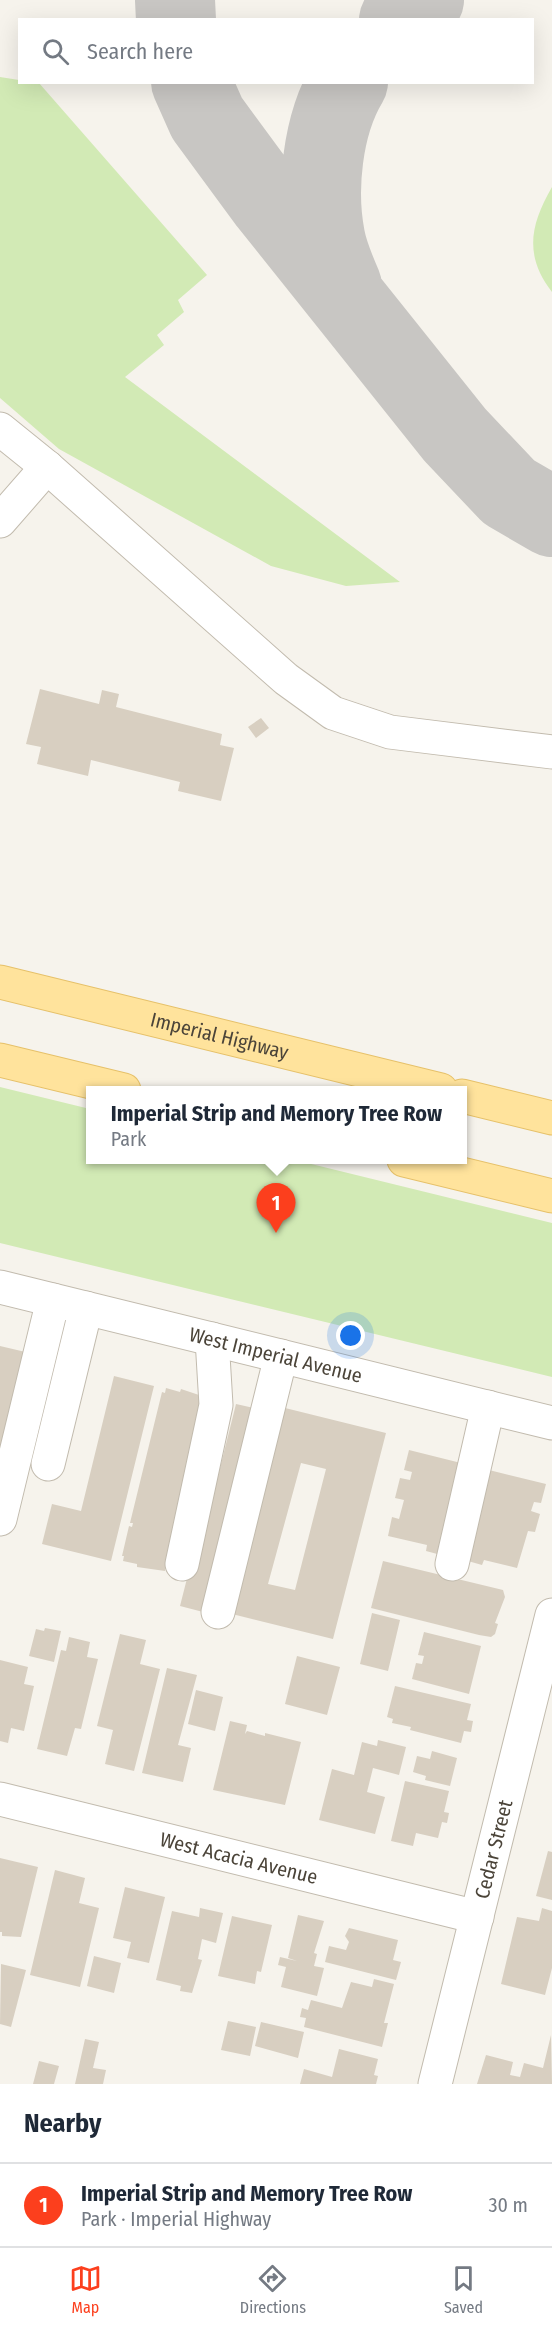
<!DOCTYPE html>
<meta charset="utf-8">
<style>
body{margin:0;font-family:"Fira Sans Condensed",sans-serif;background:#f2f2f3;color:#1f2937}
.you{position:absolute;left:351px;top:1336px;width:21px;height:21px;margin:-15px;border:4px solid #fff;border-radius:50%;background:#1a73e8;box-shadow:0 0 0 9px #1a73e833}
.badge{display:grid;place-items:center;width:39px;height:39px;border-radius:50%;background:#fc3f1d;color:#fff;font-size:20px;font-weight:700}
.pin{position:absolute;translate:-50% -50px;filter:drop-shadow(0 2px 3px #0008)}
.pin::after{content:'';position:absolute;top:32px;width:21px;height:18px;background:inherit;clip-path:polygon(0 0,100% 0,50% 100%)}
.popup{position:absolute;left:86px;top:1086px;width:381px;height:78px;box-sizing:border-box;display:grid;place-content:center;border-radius:0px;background:#fff;filter:drop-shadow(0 2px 4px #0005);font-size:20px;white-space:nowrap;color:#747a83}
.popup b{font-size:22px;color:#1f2937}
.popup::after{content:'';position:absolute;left:50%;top:100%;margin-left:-12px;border:12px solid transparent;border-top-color:#fff}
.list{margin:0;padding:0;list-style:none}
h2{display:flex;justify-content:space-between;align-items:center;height:78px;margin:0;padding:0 24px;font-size:26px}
h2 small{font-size:20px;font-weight:400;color:#747a83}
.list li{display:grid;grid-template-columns:39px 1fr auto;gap:18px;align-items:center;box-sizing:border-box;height:84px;padding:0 24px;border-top:2px solid #e0e1e3}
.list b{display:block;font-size:22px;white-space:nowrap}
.list p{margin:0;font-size:20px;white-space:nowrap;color:#747a83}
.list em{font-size:20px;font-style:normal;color:#747a83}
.icon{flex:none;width:33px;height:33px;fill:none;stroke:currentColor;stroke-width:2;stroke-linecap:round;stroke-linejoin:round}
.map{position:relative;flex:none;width:552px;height:2084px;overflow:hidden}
.search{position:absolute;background:#fff;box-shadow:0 6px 24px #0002;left:18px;right:18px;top:18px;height:66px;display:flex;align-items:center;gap:15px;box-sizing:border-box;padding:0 21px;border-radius:0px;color:#747a83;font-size:22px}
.sheet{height:162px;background:#fff}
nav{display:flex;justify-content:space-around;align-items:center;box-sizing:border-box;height:84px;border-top:2px solid #e0e1e3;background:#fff;font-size:16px;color:#747a83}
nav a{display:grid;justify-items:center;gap:3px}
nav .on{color:#fc3f1d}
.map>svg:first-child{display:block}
.green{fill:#d2eab5}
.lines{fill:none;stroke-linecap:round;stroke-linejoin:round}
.taxiway{stroke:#c8c6c3;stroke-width:80}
.building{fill:#d8cfc1;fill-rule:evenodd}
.minor-casing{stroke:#c2bbae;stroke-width:35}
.major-casing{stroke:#e6c16a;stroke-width:35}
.minor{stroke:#fff;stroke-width:33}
.major{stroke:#ffe39c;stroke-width:33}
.labels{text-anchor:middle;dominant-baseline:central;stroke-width:5;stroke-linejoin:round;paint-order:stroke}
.street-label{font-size:20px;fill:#4b4439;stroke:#fff}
</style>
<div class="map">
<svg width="552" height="2084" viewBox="0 0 552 2084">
<rect width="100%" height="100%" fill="#f6f3ec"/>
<path class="green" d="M 0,77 L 19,80 L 20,82 L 39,83 L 207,275 L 178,300 L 184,312 L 157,335 L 164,345 L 125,377 L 400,582 L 346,586 L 271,566 L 59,449 L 0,398 Z
M 552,187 L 552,292 C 524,256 530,225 552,187 Z
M 0,1087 L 90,1109 L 90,1160 L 295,1160 L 552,1223 L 552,1377 L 0,1243 Z"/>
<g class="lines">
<path class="taxiway" d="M 175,0 L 176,20
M 399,20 L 424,0
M 191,82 L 207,118 L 268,201 L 455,435 L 509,492 L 552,517
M 342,286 C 335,270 328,254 325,237 C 316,190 322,125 348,82"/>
</g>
<path class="building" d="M 40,689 L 99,704 L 102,690 L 119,694 L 116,707 L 222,734 L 220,745 L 234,748 L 221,801 L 178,791 L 180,782 L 91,760 L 88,776 L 37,764 L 41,747 L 26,744 Z
M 261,718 L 269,728 L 256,738 L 248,727 Z
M 0,1346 L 34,1354 L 0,1487 Z
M 114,1376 L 154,1386 L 111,1561 L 42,1544 L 52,1504 L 81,1511 Z
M 166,1388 L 180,1392 L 181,1389 L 208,1398 L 169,1569 L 165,1568 L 165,1571 L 137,1567 L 137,1564 L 123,1561 L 124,1556 L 122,1556 L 129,1526 L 132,1527 L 133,1523 L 130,1523 L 162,1392 L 165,1393 Z
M 236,1404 L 262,1410 L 207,1613 L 180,1606 L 196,1543 L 201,1544 Z
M 273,1405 L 386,1433 L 333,1639 L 224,1612 ZM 301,1463 L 326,1469 L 295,1590 L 268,1584 Z
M 409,1450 L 465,1464 L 441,1555 L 426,1551 L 427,1545 L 388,1536 L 392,1517 L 399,1519 L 404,1500 L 395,1498 L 400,1478 L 410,1480 L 412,1472 L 404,1470 Z
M 489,1470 L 546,1484 L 541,1503 L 534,1502 L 531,1511 L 540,1514 L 535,1532 L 528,1531 L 517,1568 L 484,1560 L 482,1565 L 468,1561 Z
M 383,1561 L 503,1590 L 505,1597 L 495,1623 L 498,1624 L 495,1634 L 491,1637 L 479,1635 L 371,1608 Z
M 372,1613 L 400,1620 L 388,1671 L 360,1664 Z
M 45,1628 L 61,1631 L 54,1662 L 29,1656 L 36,1629 L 44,1631 Z
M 424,1632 L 481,1646 L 469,1694 L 412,1679 L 416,1663 L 422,1664 L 424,1656 L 418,1655 Z
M 120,1634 L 146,1640 L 140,1664 L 160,1669 L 134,1771 L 105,1764 L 113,1730 L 97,1726 Z
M 69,1637 L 90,1642 L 87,1657 L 98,1659 L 81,1729 L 75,1728 L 67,1756 L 37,1749 L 61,1650 L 66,1651 Z
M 297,1656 L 340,1667 L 327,1715 L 285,1704 Z
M 0,1660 L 28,1667 L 24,1684 L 34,1686 L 24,1731 L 11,1728 L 8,1743 L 0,1741 Z
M 167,1668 L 197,1675 L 178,1745 L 191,1748 L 183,1782 L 142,1773 Z
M 395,1686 L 471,1704 L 467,1720 L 473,1721 L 471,1732 L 464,1731 L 461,1743 L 410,1730 L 411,1727 L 392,1723 L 393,1719 L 387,1717 Z
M 196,1690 L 223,1697 L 215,1731 L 188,1724 Z
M 230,1721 L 247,1725 L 245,1734 L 247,1731 L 265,1736 L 265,1733 L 301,1742 L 285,1805 L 213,1790 Z
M 378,1740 L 406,1747 L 399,1775 L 373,1768 L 367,1792 L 385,1797 L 375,1834 L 319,1820 L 332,1769 L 354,1775 L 362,1742 L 377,1746 Z
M 432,1751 L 457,1758 L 450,1786 L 425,1780 L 426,1776 L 413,1772 L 417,1756 L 430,1759 Z
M 405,1781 L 449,1791 L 444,1812 L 449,1813 L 447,1823 L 442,1822 L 438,1838 L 416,1833 L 413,1846 L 391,1841 Z
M 548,1851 L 552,1852 L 552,1900 L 536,1896 Z
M 0,1858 L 38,1867 L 21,1937 L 2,1936 L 2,1932 L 0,1932 Z
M 55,1870 L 85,1878 L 79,1903 L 99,1908 L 80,1987 L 30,1975 Z
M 125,1887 L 165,1897 L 149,1963 L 127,1958 L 131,1942 L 113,1938 Z
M 200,1908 L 223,1913 L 216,1943 L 202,1939 L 198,1959 L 202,1960 L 192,1993 L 180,1991 L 181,1986 L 156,1980 L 172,1911 L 199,1917 Z
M 542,1908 L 552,1911 L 552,1968 L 545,1995 L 501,1984 L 517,1917 L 539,1921 Z
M 298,1915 L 324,1921 L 314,1953 L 317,1954 L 314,1966 L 324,1968 L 317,1996 L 281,1987 L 286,1967 L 278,1965 L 280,1957 L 297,1961 L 288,1958 Z
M 232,1916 L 272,1925 L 261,1972 L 257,1971 L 255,1984 L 218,1976 Z
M 349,1928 L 398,1940 L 393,1960 L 401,1962 L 396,1980 L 325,1962 L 329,1946 L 346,1950 L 349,1942 L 345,1936 Z
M 94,1956 L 121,1963 L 114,1993 L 87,1986 Z
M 1,1964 L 26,1970 L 11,2027 L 0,2024 Z
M 374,1979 L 394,1984 L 384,2023 L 388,2023 L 382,2047 L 304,2027 L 306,2018 L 300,2017 L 302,2008 L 308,2010 L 311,2000 L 342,2008 L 351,1982 L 372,1987 Z
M 228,2021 L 256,2027 L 250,2056 L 221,2050 Z
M 261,2022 L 304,2032 L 298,2058 L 255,2046 Z
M 551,2035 L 552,2084 L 477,2084 L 486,2055 L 513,2062 L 510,2075 L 520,2077 L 524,2063 L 543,2068 Z
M 85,2039 L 99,2042 L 93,2068 L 106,2070 L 103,2084 L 75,2084 Z
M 339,2049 L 378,2059 L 374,2075 L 378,2076 L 376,2084 L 300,2084 L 304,2069 L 332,2077 Z
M 39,2061 L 59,2066 L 54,2084 L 33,2084 Z"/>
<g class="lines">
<g class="minor-casing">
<g id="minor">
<path d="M 0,429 L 47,467 L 286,679 L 333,713 L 390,732 L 552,752"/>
<path d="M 0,521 L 47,467"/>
<path id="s1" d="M 0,1287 L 552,1423"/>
<path d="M 48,1464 L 86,1308"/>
<path d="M 0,1519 L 53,1300"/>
<path d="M 182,1564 L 216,1405 L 212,1339"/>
<path d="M 452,1564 L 488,1407"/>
<path d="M 218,1612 L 281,1356"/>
<path id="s2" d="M 0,1799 L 477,1917"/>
<path id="s3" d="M 435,2084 L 552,1615"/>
</g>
</g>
<g class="major-casing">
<g id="major">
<path id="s4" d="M 0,982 L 441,1090"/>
<path d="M 0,1060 L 124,1090"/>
<path d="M 462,1096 L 552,1118"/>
<path d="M 404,1160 L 552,1196"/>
</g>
</g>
<use href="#minor" class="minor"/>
<use href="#major" class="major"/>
</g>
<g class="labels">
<g class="street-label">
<text stroke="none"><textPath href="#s4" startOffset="226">Imperial Highway</textPath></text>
<text stroke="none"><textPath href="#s1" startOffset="284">West Imperial Avenue</textPath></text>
<text stroke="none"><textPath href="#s3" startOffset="242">Cedar Street</textPath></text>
<text stroke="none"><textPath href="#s2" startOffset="246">West Acacia Avenue</textPath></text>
</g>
</g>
</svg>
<div class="you"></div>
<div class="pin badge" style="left:276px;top:1233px">1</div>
<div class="popup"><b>Imperial Strip and Memory Tree Row</b>Park</div>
<div class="search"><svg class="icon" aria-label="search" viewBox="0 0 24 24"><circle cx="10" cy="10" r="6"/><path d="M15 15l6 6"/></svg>Search here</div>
</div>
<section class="sheet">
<h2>Nearby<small></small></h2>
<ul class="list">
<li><span class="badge">1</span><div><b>Imperial Strip and Memory Tree Row</b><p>Park · Imperial Highway</p></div><em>30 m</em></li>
</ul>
</section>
<nav>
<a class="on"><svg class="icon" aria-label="map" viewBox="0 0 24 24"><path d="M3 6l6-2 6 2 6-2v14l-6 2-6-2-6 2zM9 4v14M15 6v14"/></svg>Map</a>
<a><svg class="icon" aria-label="directions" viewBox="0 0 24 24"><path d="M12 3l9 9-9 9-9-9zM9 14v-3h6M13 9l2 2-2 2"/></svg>Directions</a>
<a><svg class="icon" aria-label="saved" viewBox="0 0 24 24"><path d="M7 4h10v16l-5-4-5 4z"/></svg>Saved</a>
</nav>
